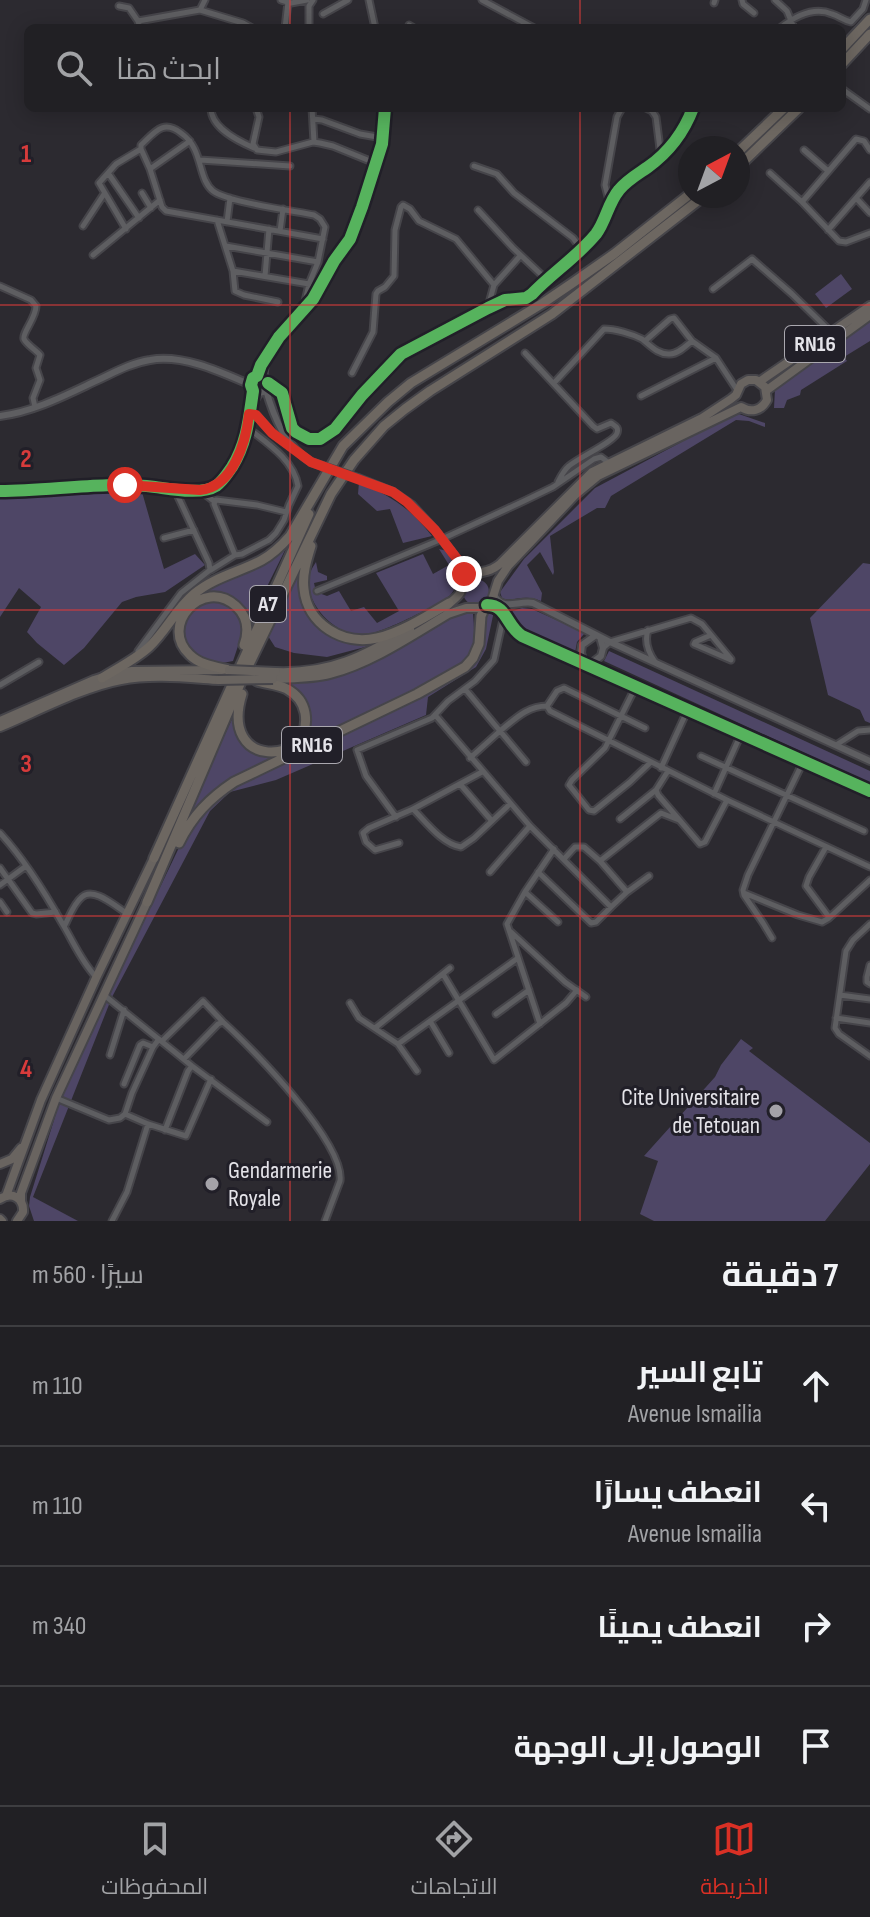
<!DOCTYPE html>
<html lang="ar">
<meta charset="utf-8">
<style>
body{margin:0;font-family:"Sofia Sans Condensed",Cairo,sans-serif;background:#29282c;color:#f1f3f6;direction:rtl}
.compass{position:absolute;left:678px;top:136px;width:72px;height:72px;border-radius:50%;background:#212024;box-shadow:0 4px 20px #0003;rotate:41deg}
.stop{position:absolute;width:24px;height:24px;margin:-18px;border:6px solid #d93025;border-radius:50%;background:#fff}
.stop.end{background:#d93025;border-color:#fff;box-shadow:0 2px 8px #0008}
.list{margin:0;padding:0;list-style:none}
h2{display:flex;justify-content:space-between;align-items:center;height:104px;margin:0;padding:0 32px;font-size:34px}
h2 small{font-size:26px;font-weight:400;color:#a2a3a6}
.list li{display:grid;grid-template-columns:52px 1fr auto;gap:24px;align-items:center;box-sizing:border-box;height:120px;padding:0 32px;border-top:2px solid #3e3e41}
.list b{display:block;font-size:30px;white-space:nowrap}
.list p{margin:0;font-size:26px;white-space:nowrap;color:#a2a3a6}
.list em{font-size:26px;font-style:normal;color:#a2a3a6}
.icon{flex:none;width:44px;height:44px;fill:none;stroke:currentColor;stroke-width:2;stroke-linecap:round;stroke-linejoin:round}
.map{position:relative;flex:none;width:870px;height:1221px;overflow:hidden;direction:ltr}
.search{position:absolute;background:#212024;box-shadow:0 4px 20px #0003;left:24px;right:24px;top:24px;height:88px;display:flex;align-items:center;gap:20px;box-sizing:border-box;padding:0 28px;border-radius:12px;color:#a2a3a6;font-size:30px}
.sheet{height:584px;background:#212024}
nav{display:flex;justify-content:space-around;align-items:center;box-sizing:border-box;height:112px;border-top:2px solid #3e3e41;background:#212024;font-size:22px;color:#a2a3a6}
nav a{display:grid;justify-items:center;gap:4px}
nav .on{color:#d93025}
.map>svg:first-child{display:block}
.green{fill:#4e4666}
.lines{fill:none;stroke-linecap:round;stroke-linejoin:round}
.minor-casing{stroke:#46454a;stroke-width:9}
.tertiary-casing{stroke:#46454a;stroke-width:10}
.trunk-casing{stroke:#46454a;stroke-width:12}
.motorway-casing{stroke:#46454a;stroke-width:13}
.minor{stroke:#5e5e61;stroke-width:5}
.tertiary{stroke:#5e5e61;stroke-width:6}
.trunk{stroke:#696460;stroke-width:8}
.motorway{stroke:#6d6761;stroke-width:9}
.tertiary-bridge-casing{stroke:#46454a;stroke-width:10;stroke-linecap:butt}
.trunk-bridge-casing{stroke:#46454a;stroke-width:12;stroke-linecap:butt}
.tertiary-bridge{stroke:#5e5e61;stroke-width:6}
.trunk-bridge{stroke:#696460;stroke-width:8}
.cycleway-casing{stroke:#211f28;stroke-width:17}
.cycleway{stroke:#56b35d;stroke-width:12}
.route{stroke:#d93025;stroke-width:10}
.grid{fill:none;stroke:#d73b3b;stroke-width:2;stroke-opacity:0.55}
.poi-dot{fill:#a4a2a8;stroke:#211f28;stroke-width:3}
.labels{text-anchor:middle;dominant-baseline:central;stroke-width:6;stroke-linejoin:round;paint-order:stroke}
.shield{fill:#211f28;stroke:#aaa8af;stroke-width:2}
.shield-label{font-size:22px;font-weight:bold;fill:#e4e3e9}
.poi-label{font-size:24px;fill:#e4e3e9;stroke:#211f28;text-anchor:end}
.grid-label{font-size:26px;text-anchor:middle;font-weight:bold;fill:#d73b3b;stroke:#211f28;stroke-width:6;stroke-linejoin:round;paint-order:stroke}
</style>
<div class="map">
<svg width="870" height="1221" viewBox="0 0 870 1221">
<rect width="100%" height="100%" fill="#2c2a30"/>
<path class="green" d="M 841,274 L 852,289 L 826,308 L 815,294 Z
M 870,318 L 870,341 L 844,357 L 847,361 L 801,390 L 800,395 L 787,400 L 784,408 L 774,408 L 775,389 Z
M 736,413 L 765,423 L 765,427 L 749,421 L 736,420 L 611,496 L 605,508 L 597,508 L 550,536 L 554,572 L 553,575 L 540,552 L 527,565 L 542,593 L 541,601 C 523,593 513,603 502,598 L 500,592 L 524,559 L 595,488 Z
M 359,482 C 392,497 409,507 432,536 L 403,543 L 390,509 L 377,511 L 358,494 Z
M 142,492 L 164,569 L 195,554 L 205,565 L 165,592 L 136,597 L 122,602 L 84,648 L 64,665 L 37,643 L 27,632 L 41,607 L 19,588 L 0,617 L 0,498 Z
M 291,538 L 250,621 C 239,597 223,589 197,594 Z
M 439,549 L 447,551 L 460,577 C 457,583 454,593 448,597 C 436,606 376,636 363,635 C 337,635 312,611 308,585 C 307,577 312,568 316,562 L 318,572 L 327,576 L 327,580 L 314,583 L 316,592 L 327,596 L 339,591 L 351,611 L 364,607 L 377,623 L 399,611 L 376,573 L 423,554 L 433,574 L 449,565 Z
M 863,563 L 870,564 L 870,723 L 865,721 L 860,710 L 828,695 L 810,618 Z
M 301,567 C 294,606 315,639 356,643 C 364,644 372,641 381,640 L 365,647 L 327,657 L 294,653 L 275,647 L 268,636 Z
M463 592a13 13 0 1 1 26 0a13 13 0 1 1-26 0Z
M 206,601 L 219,601 L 233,609 L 241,624 L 241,637 L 233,661 C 227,662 219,664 214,663 C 177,656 171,615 206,601 Z
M 522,608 L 532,609 L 583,632 L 584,634 L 577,642 L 575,653 L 519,628 L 510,612 Z
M 494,611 L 486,649 L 476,667 L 428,697 L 426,715 L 276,780 L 230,792 L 210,811 L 112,997 L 33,1197 L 78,1221 L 34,1221 L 29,1206 L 30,1197 L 59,1104 L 81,1053 L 185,835 L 219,796 L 252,774 L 467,666 L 486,613 Z
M 463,612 L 473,614 C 476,647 474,656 446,674 L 256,765 L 214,791 L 188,814 L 232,719 C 236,738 244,752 265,755 C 271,755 279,754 284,751 C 292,746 299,732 304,724 L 302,704 L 278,683 L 317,681 L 359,669 Z
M 609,651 L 870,771 L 870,783 L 604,661 Z
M 741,1039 L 753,1048 L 749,1051 L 870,1143 L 870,1164 L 825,1221 L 654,1221 L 640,1214 L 658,1161 L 644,1156 L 715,1077 L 721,1065 Z"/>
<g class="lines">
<g class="minor-casing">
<path id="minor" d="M 281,0 L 291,3 L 307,0
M 369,0 L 375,28
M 482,0 L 534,28
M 742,0 L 743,4 L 754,13
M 775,0 L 787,11 L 794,28
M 714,3 L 715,0
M 119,6 L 129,8 L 138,21 L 140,28
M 200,10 L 243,23
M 323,14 L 348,0
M 138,21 L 200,10 L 205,0
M 409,25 L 414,28
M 243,28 L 243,23 L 252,28
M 285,28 L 288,2
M 309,28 L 309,6 L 313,0
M 780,28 C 794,17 813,6 832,14 C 839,16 843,20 851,22 L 863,9 L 866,0
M 842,89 L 870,109
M 211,108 C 211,128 238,141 254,148
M 256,108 L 259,117 L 253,144 L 257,150 L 276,152 L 313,142 L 320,143 L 333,146 L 375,163
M 312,108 L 314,142
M 646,108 L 652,111 L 656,117 L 661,157
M 313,119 L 322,120 L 360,134 L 383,138
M 804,150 L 828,171
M 200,160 L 290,166
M 474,166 L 497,174 L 514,193 L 573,238 L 582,250
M 150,169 L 190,141
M 108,173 L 139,218
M 770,173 L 802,202 L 839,241 L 846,242 L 870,233
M 142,193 L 151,208
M 856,198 L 870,213
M 802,202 L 856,139 L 864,141 L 870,150
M 610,204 L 605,185 L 617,117 L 622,108
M 478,210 L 513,248 L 547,280
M 217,220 L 233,271 L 235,291 L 244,295 L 278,302
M 227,222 L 230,198
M 83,226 L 104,194
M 126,229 L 99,183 L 116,164 L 141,149
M 828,230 L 870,182
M 280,231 L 283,209
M 226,246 L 318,262
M 93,255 L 160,200
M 233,271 L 309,284
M 265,276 L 269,229
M 494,285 L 520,256
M 0,286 L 31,300 L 36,306 C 36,318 22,333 24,339 C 26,344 37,351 40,355 L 36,368 L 40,380 L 33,398 L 35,407
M 713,289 L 752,259 L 792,294 L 832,333
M 303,310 L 309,284 L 318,262 L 325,227 L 320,219 L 314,215 C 294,211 227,202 213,191 C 197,178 204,149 181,133 C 163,119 155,132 141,145 L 141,149 L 150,169 L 162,207 L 166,211 L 323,239
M 645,341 L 670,319 L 674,318 L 692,341 L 716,358 L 737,390
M 525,353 L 593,426 L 597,429 L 611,423 C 615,426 619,427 617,433 C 615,441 578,458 569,466 C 564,470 561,476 558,482
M 352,373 L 373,332 L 376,294 L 378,291 L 385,287 L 394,276 L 395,230 L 401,207 L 403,205 L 410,209 L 419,221 L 456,239 L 494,285 L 488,307
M 257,376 L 261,365 L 275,342 L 313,299 L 334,261 L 350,239 L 362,207 L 382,144 L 385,108
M 264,376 L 266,358
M 268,383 L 282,393 L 292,428 L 296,432 L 309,439 L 320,439 L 335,429 L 362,395 L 401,354 L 488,308 L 505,300 L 526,298 L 532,294 C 552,273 577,257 596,234 C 606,221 608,203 619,190 C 627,180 638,174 648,167 C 669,152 684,132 693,108
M 554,383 L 604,329 C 615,329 632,334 642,339 C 650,345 658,355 670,354 C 678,354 686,346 692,341
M 641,396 L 716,358
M 248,428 C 267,443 294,460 298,486 L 289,505 L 284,520 L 276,533 L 269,540 L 242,554 L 235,555 L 214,504 L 216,500 L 257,505 L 286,512
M 205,490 L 206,495 L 215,502
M 164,538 L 194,530
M 211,570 L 235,555
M 317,591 L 442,539 L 524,501 L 553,487 L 594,459 L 601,457 L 609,463
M 648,630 C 644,642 648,652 655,662
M 711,635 L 695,642 L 694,644 L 731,660
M 603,648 L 610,642 L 691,618 L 702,624 L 731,659
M 138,651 L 181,593 L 210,570 L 209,563 L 175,490
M 0,685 L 39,662
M 636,686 L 605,748 L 572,780 L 569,785 L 589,810 L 594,811 L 630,782 L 650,763
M 465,689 L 500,731 C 515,719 527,706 547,706
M 436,716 L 530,826 L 611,907 L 627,892 L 600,861 L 584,847 L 575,847 L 564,859
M 645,728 L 564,688 L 557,691 L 547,706 L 550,711 L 727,800
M 836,745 L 858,731 L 870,730
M 701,756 L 864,831
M 470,758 L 500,731 L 526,762
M 661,768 L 688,709
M 460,784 L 492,821
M 656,790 L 658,795 L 700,844 L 705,842 L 727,800 L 870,867
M 714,794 L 741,734
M 413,809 C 426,822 442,844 461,847 L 474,838 L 510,804
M 396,817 L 366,776 L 357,750 L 432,718 L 448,701 L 475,681 L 494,660 L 504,615
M 620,819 L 656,790 L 668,771
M 0,833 C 25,860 44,891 62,923 C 73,941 81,961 96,977
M 399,843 L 375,850 L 366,842 L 363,833 L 369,828 L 413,809 L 482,772
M 826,847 L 809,877 L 806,886 L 829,917
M 600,861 L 661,813 L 679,820
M 0,868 L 32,913 L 36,914 L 56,912
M 490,872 L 530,826
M 538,872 L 591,923 L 596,922 L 611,907
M 0,885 L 26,866
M 525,892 L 558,922
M 627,892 L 649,876
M 744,893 L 798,915 L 822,922 L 829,918 L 870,880
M 0,902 L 7,912
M 870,924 L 853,940 L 846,951 L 835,1028 L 839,1034 L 870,1056
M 65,925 C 69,917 74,903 82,897 C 94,886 117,908 128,914
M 511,932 L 565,982 L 586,997
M 772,938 L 763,923 L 744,895 L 743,890 L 748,875 L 803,762
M 870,965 L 867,977 L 867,982 L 870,984
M 443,974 L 494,1060 L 566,1003 L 577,990
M 104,995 L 192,1066 L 267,1122
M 840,995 L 870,999
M 350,1003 L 359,1018 L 398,1044 L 417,1071
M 496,1014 L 529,990
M 836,1018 L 870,1023
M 430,1021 L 449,1053
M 540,1024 L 507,924 L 525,892 L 554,849
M 375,1028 L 450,968
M 162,1041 L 203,1001 L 223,1022
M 398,1044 L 518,958
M 110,1055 L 124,1010
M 184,1059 L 218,1024 L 223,1022 C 252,1048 345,1143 340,1181 L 325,1221
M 124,1084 L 140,1045 L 143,1043 L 153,1047
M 56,1098 L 109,1120 L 120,1118 L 125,1114 L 132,1093 L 153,1047 L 159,1039
M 125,1114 L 148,1124 L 186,1136 L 211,1079
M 165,1130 L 188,1071 L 192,1066
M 112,1221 L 127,1192 L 148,1124"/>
</g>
<g class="tertiary-casing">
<path id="tertiary" d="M 266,390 C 274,418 286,447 311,462
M 249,414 L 256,415 L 272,433 L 289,445
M 0,416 C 34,412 68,394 98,380 C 115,372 131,363 150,360 C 183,354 221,372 251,385
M 358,478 L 393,492 L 412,505 L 435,530 L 461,564 L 474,575
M 0,491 C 37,491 74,483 110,484 C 136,485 185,495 208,489 C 240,481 256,410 251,383 C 253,377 257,374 264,376 C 271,383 269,392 259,393 L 251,408
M 494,595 C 503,612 518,600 533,603 L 610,642 L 870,761
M 487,605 C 507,605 506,626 522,636 L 870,791
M 584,663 L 581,653 L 582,645 L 596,635
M 588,666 L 601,656 L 603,648 L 600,637"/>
</g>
<g class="trunk-casing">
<path id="trunk" d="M 759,382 L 870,306
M 767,390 L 870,315
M 276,672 C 331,674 364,656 410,629
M 273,679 C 292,678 311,679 330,674 C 372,663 411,636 448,614 L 466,608 L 479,608 L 489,604 L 492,600 L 498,581 L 508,566 L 575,495 L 598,476 L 741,407 C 751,413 761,411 767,400 L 765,387 L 756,380 L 748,380 L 741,384 L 736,395 L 731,399 L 702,418 L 592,472 L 500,564 C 488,574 481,570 469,576 C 461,581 463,586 460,593 C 457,598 449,603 445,608
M 0,721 L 94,680 L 113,674 L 132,671 L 222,670
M 0,727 C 36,712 83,687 121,680 C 153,674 187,678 219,680
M 0,1164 L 12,1159 L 21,1148
M 6,1196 L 41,1100 L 96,978 L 154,858
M 0,1199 C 12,1191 24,1198 23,1212 L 17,1221
M 21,1202 L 21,1193 L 56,1098 L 147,902
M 0,1219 L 2,1221"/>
</g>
<g class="motorway-casing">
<path id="motorway" d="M 842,49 L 870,19
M 842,64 L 870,34
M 738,152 L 784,108
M 738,167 L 799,108
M 311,546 C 307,559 302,575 304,589 C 307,624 343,646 377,638 C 402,632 427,616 449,603
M 229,670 C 216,667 200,665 190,655 C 158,626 203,576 236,606 C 248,617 249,631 244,645
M 102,678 C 118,668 136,659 149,647 C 166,631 176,609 194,594 C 214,577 240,572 262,560 C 273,554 282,545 290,536 L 343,446 L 388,402 L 411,383 L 543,303 L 574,282 L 614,254 L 690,194
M 242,694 C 218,771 314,765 305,713 C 303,702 296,694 287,689 C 277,684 267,684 257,681
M 179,843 C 192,816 210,798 234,782 L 417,694 L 465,667 L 473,658 L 479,644 L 481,616 L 485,607
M 154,858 L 309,514
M 147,902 L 243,677 L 331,494 L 354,460 L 384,426 L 405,409 L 430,391 L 552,314 L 704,196"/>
</g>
<use href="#minor" class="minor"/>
<use href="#tertiary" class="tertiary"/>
<use href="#trunk" class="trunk"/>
<use href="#motorway" class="motorway"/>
<g class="tertiary-bridge-casing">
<path id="tertiary-bridge" d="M 311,462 L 358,478"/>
</g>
<g class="trunk-bridge-casing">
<path id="trunk-bridge" d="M 229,670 L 276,672
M 219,680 L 273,679"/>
</g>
<use href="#tertiary-bridge" class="tertiary-bridge"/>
<use href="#trunk-bridge" class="trunk-bridge"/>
<g class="cycleway-casing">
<path id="cycleway" d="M 268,383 L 282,393 L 292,428 L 296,432 L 309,439 L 320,439 L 335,429 L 362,395 L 401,354 L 488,308 L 505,300 L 526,298 L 532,294 C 552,273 577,257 596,234 C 606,221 608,203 619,190 C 627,180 638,174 648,167 C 669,152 684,132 693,108
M 0,491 C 52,491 103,481 155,487 C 171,489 202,495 216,486 C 223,481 227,474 232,467 C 247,443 249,418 253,391 L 251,385 L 253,378 L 257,376 L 261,365 L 279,337 L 313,299 L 334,261 L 350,239 L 362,207 L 382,144 L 385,108
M 487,605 C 507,605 506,626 522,636 L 870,791"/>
</g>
<use href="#cycleway" class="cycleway"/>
</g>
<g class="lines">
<path class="route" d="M 125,485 L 200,490 C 233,487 246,442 249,414 L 256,415 L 272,433 L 311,462 L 393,492 L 407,502 L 435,530 L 461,564 L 464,574"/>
</g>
<path class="grid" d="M 290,0 L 290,28M 580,0 L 580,28M 290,108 L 290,1221M 580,108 L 580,1221M 0,305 L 870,305M 0,610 L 870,610M 0,916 L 870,916"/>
<g class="poi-dot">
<circle cx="776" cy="1111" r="8"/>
<circle cx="212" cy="1184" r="8"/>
</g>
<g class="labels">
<g class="shield">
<rect x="785" y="326" width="60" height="36" rx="6"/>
<rect x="250" y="586" width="36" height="36" rx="6"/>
<rect x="282" y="727" width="60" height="36" rx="6"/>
</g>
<g class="shield-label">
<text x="815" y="344">RN16</text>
<text x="268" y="604">A7</text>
<text x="312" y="745">RN16</text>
</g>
<g class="poi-label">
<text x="760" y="1097">Cite Universitaire<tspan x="760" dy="28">de Tetouan</tspan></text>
<text x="228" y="1170" text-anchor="start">Gendarmerie<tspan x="228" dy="28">Royale</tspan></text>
</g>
</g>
<g class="grid-label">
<text x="26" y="162">1</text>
<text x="26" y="467">2</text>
<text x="26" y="772">3</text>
<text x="26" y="1077">4</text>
</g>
</svg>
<svg class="compass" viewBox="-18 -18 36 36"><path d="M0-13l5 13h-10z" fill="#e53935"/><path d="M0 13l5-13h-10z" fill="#a2a3a6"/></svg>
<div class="stop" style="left:125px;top:485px"></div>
<div class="stop end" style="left:464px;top:574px"></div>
<div class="search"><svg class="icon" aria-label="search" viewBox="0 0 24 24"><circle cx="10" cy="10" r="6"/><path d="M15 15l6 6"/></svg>ابحث هنا</div>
</div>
<section class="sheet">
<h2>7 دقيقة<small>سيرًا · 560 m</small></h2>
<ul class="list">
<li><svg class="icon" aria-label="ahead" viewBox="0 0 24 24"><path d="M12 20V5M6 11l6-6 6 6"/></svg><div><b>تابع السير</b><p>Avenue Ismailia</p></div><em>110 m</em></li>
<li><svg class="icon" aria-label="left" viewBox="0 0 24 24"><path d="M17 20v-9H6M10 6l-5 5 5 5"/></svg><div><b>انعطف يسارًا</b><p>Avenue Ismailia</p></div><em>110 m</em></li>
<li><svg class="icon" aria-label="right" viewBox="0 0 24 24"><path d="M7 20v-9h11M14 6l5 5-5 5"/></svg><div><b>انعطف يمينًا</b></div><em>340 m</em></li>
<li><svg class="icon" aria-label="arrive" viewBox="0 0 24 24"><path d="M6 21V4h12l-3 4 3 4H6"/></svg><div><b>الوصول إلى الوجهة</b></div></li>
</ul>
</section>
<nav>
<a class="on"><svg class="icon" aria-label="map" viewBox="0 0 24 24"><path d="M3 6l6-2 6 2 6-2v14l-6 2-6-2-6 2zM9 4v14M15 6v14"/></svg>الخريطة</a>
<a><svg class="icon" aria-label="directions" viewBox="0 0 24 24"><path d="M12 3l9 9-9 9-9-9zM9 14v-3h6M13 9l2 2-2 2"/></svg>الاتجاهات</a>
<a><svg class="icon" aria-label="saved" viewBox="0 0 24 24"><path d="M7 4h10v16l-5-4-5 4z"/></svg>المحفوظات</a>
</nav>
